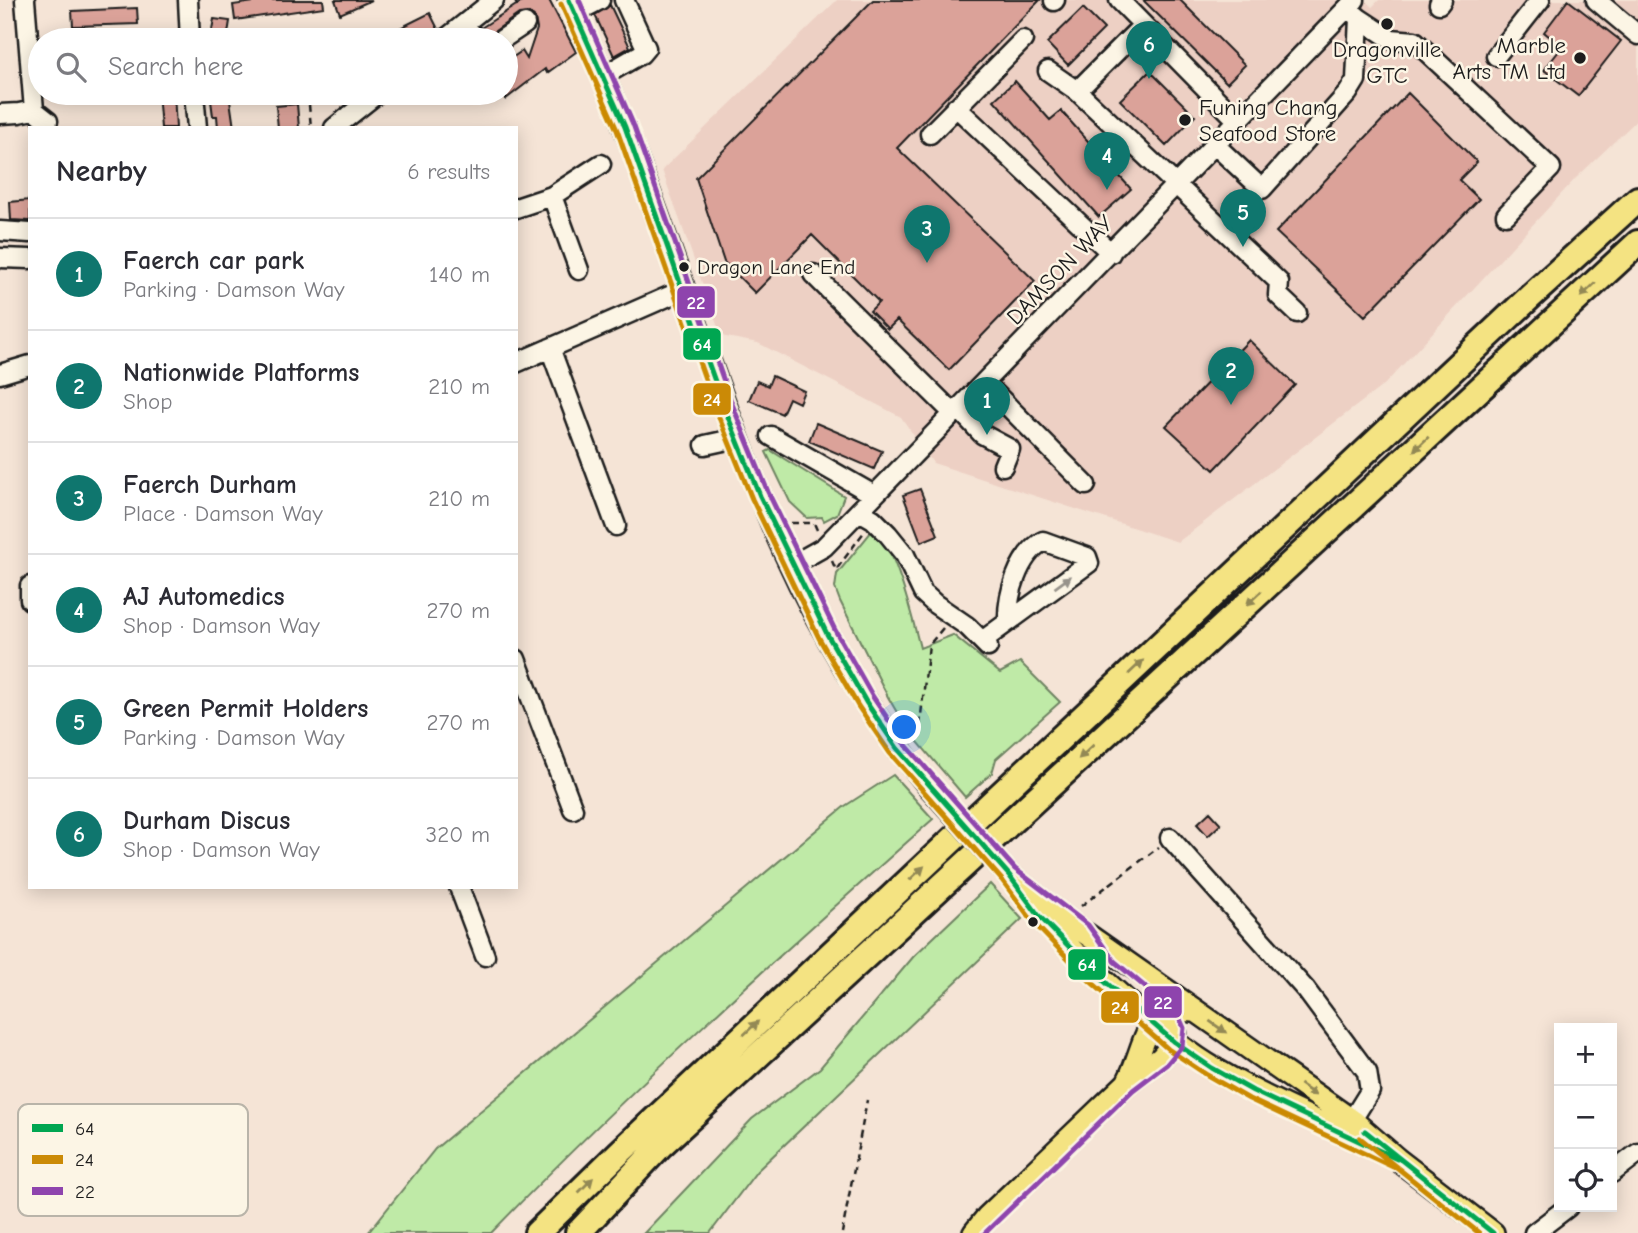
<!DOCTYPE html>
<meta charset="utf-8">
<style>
body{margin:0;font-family:"Comic Neue",sans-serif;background:#f2f2f3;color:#2b2b33}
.controls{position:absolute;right:21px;bottom:21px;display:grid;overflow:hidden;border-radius:0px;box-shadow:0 4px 18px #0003}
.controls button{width:63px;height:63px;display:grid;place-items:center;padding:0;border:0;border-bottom:2px solid #e1e1e2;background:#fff;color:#2b2b33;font:35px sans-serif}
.you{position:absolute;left:905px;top:728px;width:24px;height:24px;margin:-18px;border:5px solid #fff;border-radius:50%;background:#1a73e8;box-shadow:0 0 0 10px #1a73e833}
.badge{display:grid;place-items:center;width:46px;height:46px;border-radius:50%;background:#0f766e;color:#fff;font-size:23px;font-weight:700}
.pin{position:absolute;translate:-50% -58px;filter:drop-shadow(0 2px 4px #0008)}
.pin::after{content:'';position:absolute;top:37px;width:24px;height:21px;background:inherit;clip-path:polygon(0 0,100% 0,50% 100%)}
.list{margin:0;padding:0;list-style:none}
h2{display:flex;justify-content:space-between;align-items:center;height:91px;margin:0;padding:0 28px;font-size:30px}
h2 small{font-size:23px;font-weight:400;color:#7c7c81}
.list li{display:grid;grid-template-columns:46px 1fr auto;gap:21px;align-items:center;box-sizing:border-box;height:112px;padding:0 28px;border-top:2px solid #e1e1e2}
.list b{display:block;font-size:26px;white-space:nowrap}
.list p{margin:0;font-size:23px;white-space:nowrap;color:#7c7c81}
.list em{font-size:23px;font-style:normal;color:#7c7c81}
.icon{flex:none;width:38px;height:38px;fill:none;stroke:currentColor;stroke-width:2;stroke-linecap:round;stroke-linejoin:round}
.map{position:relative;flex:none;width:1638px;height:1233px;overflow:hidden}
.search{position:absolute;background:#fff;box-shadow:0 4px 18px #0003;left:28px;top:28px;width:490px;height:77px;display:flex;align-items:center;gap:18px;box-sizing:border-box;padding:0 24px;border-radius:38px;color:#7c7c81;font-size:26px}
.panel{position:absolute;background:#fff;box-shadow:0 4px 18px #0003;left:28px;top:126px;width:490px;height:763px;border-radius:0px}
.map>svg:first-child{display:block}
.built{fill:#edd0c4}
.green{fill:#bfeaa7;stroke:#6e8362;stroke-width:2}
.building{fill:#dba299;stroke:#1c1c1c;stroke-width:2}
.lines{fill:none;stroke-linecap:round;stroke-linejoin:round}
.minor-casing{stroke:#1c1c1c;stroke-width:23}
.major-casing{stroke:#1c1c1c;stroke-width:26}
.highway-casing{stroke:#1c1c1c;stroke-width:30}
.path{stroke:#1c1c1c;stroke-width:2.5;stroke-dasharray:7 5;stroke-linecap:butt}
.minor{stroke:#fcf5e5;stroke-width:18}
.major{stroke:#f4e382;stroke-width:21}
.highway{stroke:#f4e382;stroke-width:24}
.major-bridge-casing{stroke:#1c1c1c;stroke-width:26;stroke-linecap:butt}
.major-bridge{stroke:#f4e382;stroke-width:21}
.bus-1-casing{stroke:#fcf5e5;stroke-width:10}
.bus-2-casing{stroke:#fcf5e5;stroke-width:10}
.bus-3-casing{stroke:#fcf5e5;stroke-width:10}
.bus-1{stroke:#00a651;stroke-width:5}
.bus-2{stroke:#cb8a06;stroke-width:5}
.bus-3{stroke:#8e44ad;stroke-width:5}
.oneway{fill:#938954}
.oneway2{fill:#97938b}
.poi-dot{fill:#1c1c1c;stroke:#fcf5e5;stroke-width:2.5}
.labels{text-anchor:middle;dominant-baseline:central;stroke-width:5;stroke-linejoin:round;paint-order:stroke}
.bus-label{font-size:21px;fill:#1c1c1c;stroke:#fcf5e5;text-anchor:start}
.poi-label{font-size:23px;fill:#1c1c1c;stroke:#fcf5e5;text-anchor:end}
.street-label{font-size:23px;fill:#1c1c1c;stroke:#fcf5e5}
.key{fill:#fcf5e5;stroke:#b9b4a9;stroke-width:2}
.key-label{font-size:19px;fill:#1c1c1c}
.line-badge{stroke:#fcf5e5;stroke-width:2.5}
.badge-label{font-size:19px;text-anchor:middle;font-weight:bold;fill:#fff}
</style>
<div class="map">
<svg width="1638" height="1233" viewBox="0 0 1638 1233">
<rect width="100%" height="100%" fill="#f5e4d6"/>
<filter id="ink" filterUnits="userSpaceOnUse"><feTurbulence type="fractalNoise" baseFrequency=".0143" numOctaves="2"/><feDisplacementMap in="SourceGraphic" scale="14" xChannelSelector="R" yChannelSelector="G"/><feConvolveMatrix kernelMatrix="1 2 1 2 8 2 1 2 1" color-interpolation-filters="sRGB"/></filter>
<g filter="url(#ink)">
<path class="built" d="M 837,0 L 1365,0 L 1372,7 L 1379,0 L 1638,0 L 1638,119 L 1576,178 L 1385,384 L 1178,542 L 933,463 L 901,417 L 758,343 L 721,336 L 662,170 Z"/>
<path class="green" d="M 770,450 L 844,496 L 837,514 L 824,521 L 822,517 L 807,518 L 790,502 L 766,452 Z
M 871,532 C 874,534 878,535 881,538 C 897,554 914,624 920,648 L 953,635 L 1000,673 L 1020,662 L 1060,702 L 996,759 L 992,773 L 965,797 L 906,728 L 888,697 L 840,601 L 835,588 L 837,574 Z
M 893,775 L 933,819 C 782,953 631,1088 491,1233 L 368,1233 L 435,1149 L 845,806 Z
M 990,884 L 1022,919 L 757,1171 L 710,1233 L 644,1233 L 752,1119 L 820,1068 L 914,956 Z"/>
<path class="building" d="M 267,0 L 323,0 L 324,7 L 235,20 L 233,5 Z
M 335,0 L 372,0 L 340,14 Z
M 524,0 L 549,0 L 576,52 L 547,73 L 545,69 L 506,99 L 506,62 L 522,51 L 527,59 L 537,29 L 535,18 L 529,13 L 519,14 L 495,31 L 487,39 L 481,28 Z
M 873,0 L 1040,0 L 897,148 L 1035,281 L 949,370 L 897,320 L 888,329 L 870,311 L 879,302 L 812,235 L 755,293 L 724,262 L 696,178 Z
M 1143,0 L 1180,0 L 1245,65 L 1227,83 Z
M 1568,0 L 1621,41 L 1578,96 L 1544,70 L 1562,47 L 1544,32 Z
M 610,5 L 630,47 L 614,56 L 595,15 Z
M 137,8 L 138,24 L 73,26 L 72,11 Z
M 1083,8 L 1104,29 L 1068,65 L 1047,43 Z
M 430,13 L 438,29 L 416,40 L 376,40 Z
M 214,19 L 230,21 L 227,40 L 210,40 Z
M 1150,71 L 1195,116 L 1166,146 L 1120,100 Z
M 1015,81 L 1050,120 L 1061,111 L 1131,189 L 1099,217 L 994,100 Z
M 158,93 L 174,93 L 176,128 L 161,128 Z
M 210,93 L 229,93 L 234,128 L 218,128 L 217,116 L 213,116 Z
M 1408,93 L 1477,162 L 1459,180 L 1479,199 L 1365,316 L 1276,232 Z
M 297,104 L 299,128 L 278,128 L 276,106 Z
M 30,200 L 30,221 L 11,220 L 10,202 Z
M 1249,340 L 1295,385 L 1214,470 L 1166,426 Z
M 772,376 L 804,391 L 799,403 L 789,398 L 782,414 L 749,400 L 757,381 L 768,386 Z
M 816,423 L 882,451 L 874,469 L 809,441 Z
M 920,489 L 938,535 L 921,542 L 903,495 Z
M 1210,812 L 1221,824 L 1208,836 L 1197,824 Z"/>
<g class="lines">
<g class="minor-casing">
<path id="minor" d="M 188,0 L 190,40
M 1119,0 L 1237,120
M 1596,0 L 1638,35
M 1054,1 L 1055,0
M 1439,4 L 1442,0
M 575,13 L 600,0
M 1359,18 L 1391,39 L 1415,41 L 1551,168 L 1506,215
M 465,24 L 476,40
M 444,40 L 494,0
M 501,40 L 525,24
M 1496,56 L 1540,0
M 1048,71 L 1077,91 L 1279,282 L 1278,295 L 1297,313
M 603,76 L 641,54 L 646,48 L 624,0
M 1077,91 L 1143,25
M 194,93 L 197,128
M 956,107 L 1111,253
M 34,110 L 48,121
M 0,114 L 19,113 L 34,110 L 25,0
M 334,128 L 378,93
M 930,134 L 1023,40
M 1214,144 L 1262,189 L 1348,93 L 1356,80 L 1359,18 L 1352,12
M 552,196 L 601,164
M 516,208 L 552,196 L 579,270
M 0,231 L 30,233
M 0,258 L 30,259
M 813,274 L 954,414
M 550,348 L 616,526
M 516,363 L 683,290
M 0,374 L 30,365
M 985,383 L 1086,485
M 959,409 L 982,434 L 1010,449 L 1003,466
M 771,436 L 874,495
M 705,445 L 737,438
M 859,511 L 873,519 L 888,534 L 905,555 L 923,593 L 935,604 L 967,626 L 988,647
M 792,565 L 824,547 L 1355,0
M 30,586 L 30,600
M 982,641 L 1089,563 L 1087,557 L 1043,541 C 1018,556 1007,595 1008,622
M 516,659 L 573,809
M 1170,838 L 1306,990 L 1367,1072 L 1370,1091 L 1345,1131
M 459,887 L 485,956
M 1612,1173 L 1638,1153
M 1534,1233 L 1568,1207"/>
</g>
<g class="major-casing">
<path id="major" d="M 569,0 C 588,42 607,83 624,126 C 713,351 769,598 929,786
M 1009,875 L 1082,931 L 1353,1121 L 1397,1159 L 1493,1233
M 1019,889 C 1053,935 1095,973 1138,1011 C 1163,1032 1186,1052 1215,1069 C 1265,1099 1320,1122 1373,1147
M 1128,1081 C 1147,1045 1142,1005 1194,1011
M 974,1233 L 987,1217 L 1127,1083 L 1161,1058 L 1174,1042 L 1176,1031"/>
</g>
<g class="highway-casing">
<path id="highway" d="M 537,1233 L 619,1153 L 1531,296 L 1638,199
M 578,1233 L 660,1146 L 1638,243"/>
</g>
<path class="path" d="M 514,0 L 520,9
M 308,93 L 311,128
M 791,523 L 814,523 L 817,530
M 832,561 L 836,570 L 864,532
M 911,734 L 920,724 L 929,645 L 943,628
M 1081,906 L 1159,847
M 842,1233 L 867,1100"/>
<use href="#minor" class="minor"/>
<use href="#major" class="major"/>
<use href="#highway" class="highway"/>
<g class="major-bridge-casing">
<path id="major-bridge" d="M 929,786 L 1009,875"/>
</g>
<use href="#major-bridge" class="major-bridge"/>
<g class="bus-1-casing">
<path id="bus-1" d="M 569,0 L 625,127 L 724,407 L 760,496 L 827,634 L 866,702 L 897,748 L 1009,875 L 1039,916 L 1095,973 L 1174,1042 L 1212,1068 L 1253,1091 L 1397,1159
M 1365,1131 L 1493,1233"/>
</g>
<g class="bus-2-casing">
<path id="bus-2" d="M 561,4 L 617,130 L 716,410 L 752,499 L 819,638 L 858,706 L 890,753 L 1002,880 L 1033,922 L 1089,980 L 1168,1049 L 1207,1075 L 1249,1099 L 1393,1167
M 1360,1138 L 1479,1233"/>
</g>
<g class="bus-3-casing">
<path id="bus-3" d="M 579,0 L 633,124 L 732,404 L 768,492 L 835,630 L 873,697 L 904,743 L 1015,869 L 1088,925 L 1114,961 L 1169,1007 L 1179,1017 L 1184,1028 L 1182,1046 L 1167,1064 L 1133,1090 L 985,1233"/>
</g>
<use href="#bus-1" class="bus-1"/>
<use href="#bus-2" class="bus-2"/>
<use href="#bus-3" class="bus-3"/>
</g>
<defs><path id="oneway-solid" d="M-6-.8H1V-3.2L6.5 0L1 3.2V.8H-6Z" transform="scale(1.75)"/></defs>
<g class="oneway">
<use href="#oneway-solid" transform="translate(1588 290) rotate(137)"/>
<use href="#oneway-solid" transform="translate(1421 444) rotate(137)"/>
<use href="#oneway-solid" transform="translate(1254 598) rotate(137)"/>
<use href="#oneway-solid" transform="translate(1136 667) rotate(-43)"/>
<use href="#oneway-solid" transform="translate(1086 752) rotate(137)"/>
<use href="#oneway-solid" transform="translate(917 873) rotate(-43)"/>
<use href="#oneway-solid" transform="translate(1218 1027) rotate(35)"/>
<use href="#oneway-solid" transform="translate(751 1028) rotate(-43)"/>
<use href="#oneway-solid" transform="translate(1308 1090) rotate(35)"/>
<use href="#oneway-solid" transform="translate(586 1185) rotate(-45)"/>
</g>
<use class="oneway2" href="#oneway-solid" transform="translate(1063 582) rotate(-36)"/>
</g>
<g class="poi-dot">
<circle cx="1387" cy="24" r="7"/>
<circle cx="1580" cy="58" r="7"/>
<circle cx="1185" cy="120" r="7"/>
<circle cx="684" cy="267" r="6"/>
<circle cx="1033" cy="922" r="6"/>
</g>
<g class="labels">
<g class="bus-label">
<text x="697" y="267">Dragon Lane End</text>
</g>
<g class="poi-label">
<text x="1566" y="45">Marble<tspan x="1566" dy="26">Arts TM Ltd</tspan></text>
<text x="1387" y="49" text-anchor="middle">Dragonville<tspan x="1387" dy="26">GTC</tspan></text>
<text x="1199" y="107" text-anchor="start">Funing Chang<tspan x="1199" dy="26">Seafood Store</tspan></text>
</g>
<g class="street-label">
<text transform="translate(1060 270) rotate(-46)">DAMSON WAY</text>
</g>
</g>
<rect x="18" y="1104" width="230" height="112" rx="10" class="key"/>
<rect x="32" y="1124" width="31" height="8" fill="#00a651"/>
<rect x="32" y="1155" width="31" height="9" fill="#cb8a06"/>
<rect x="32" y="1187" width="31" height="8" fill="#8e44ad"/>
<g class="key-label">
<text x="75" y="1135">64</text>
<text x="75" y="1166">24</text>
<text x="75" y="1198">22</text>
</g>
<g class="line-badge">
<rect x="676" y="285" width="40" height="34" rx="7" fill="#8e44ad"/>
<rect x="682" y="327" width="40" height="34" rx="7" fill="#00a651"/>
<rect x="692" y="382" width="40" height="34" rx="7" fill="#cb8a06"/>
<rect x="1067" y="948" width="40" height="33" rx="7" fill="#00a651"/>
<rect x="1143" y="985" width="40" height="34" rx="7" fill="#8e44ad"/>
<rect x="1100" y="990" width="40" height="34" rx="7" fill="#cb8a06"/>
</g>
<g class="badge-label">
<text x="696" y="309">22</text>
<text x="702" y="351">64</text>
<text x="712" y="406">24</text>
<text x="1087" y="971">64</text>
<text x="1163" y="1009">22</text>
<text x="1120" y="1014">24</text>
</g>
</svg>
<div class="controls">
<button>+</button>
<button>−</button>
<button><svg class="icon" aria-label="locate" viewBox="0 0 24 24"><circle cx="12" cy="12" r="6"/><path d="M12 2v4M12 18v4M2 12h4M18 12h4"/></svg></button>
</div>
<div class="you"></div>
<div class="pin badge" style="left:987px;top:435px">1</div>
<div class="pin badge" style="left:1231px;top:405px">2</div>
<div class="pin badge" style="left:927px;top:263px">3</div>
<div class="pin badge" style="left:1107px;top:190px">4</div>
<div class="pin badge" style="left:1243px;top:247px">5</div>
<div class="pin badge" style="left:1149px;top:79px">6</div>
<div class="search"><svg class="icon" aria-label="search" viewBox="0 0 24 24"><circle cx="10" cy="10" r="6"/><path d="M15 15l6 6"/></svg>Search here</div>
<section class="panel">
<h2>Nearby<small>6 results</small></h2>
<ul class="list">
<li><span class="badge">1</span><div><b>Faerch car park</b><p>Parking · Damson Way</p></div><em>140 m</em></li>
<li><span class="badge">2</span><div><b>Nationwide Platforms</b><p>Shop</p></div><em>210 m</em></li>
<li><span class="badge">3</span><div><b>Faerch Durham</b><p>Place · Damson Way</p></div><em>210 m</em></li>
<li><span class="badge">4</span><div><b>AJ Automedics</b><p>Shop · Damson Way</p></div><em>270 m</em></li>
<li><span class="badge">5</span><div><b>Green Permit Holders</b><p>Parking · Damson Way</p></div><em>270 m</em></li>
<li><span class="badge">6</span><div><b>Durham Discus</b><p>Shop · Damson Way</p></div><em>320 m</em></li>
</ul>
</section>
</div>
